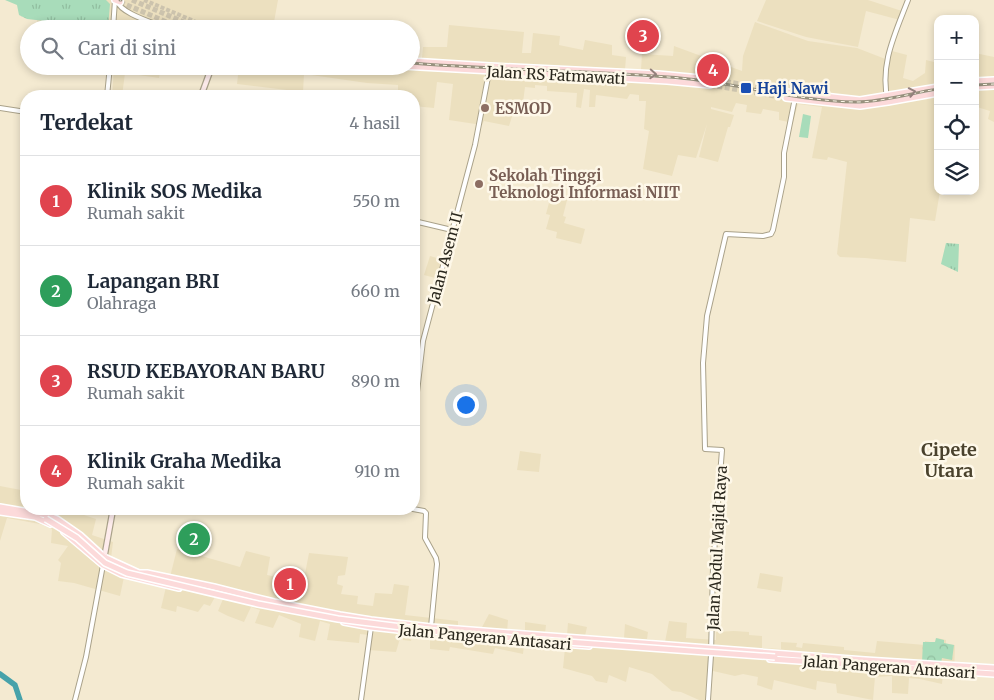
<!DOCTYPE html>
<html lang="id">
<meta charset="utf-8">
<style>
body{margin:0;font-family:Merriweather,serif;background:#f6f6f7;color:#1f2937}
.controls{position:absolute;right:15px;top:15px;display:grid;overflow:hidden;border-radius:10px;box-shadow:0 2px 8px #0003}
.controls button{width:45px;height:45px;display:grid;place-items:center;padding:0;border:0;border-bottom:1px solid #e0e1e3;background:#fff;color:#1f2937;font:25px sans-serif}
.you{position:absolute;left:465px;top:404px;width:18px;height:18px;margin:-12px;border:4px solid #fff;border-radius:50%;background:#1a73e8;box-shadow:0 0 0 8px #1a73e833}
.badge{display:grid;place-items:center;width:32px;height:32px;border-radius:50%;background:#22845d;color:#fff;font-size:16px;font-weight:700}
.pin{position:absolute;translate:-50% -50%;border:2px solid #fff;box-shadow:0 1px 5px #0006}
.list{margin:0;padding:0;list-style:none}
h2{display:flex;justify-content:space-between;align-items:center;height:65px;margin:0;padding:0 20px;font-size:21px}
h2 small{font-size:16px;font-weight:400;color:#747a83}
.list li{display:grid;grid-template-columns:32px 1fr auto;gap:15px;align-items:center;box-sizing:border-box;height:90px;padding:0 20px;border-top:1px solid #e0e1e3}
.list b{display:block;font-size:19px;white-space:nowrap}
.list p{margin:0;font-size:16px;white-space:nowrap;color:#747a83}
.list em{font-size:16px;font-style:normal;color:#747a83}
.icon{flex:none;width:28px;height:28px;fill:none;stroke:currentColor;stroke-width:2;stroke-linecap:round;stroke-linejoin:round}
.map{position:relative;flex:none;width:994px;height:700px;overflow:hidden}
.search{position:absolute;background:#fff;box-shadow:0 2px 8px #0003;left:20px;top:20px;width:400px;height:55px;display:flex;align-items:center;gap:12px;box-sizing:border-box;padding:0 18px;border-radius:28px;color:#747a83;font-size:19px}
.panel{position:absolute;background:#fff;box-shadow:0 2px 8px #0003;left:20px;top:90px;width:400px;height:425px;border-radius:20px}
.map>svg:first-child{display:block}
.built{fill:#ece0bf}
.forest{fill:url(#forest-crowns)}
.park{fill:url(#park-tufts)}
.garden{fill:#a8dcba}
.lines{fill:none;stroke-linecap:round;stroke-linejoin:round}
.river{stroke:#47a2aa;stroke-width:5.5}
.tertiary-tunnel{stroke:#ccc3ad;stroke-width:4;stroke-dasharray:4 2;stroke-linecap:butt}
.primary-tunnel{stroke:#ccc3ad;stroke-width:5;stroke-dasharray:5 2.5;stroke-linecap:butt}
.tertiary-casing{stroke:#aaa28a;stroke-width:6}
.secondary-casing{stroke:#aaa28a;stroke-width:7}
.primary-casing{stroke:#fff;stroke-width:8}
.tertiary{stroke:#fff;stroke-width:4}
.secondary{stroke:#feecec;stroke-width:4.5}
.primary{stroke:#fcdada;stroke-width:5}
.rail-casing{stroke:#97917e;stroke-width:3}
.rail{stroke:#fef8e9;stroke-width:1;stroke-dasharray:4;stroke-linecap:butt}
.primary-bridge-casing{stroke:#fff;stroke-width:8;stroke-linecap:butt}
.primary-bridge{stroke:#fcdada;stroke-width:5}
.oneway{stroke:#93807c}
.transit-dot{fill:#1a4fb4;stroke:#fef8e9;stroke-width:2}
.education-dot{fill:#8d6e63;stroke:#fef8e9;stroke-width:2}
.labels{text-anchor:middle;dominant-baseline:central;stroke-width:5;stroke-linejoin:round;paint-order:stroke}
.street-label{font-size:15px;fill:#2a271d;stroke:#fef8e9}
.transit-label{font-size:15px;font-weight:bold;fill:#164399;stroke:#fef8e9;text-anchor:start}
.education-label{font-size:15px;font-weight:bold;fill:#785e54;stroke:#fef8e9;text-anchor:start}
.quarter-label{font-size:18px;font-weight:bold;fill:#4a422d;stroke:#fef8e9}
</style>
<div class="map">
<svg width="994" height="700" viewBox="0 0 994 700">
<defs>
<pattern id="forest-crowns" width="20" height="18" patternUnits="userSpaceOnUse" patternTransform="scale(1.25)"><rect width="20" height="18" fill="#a8dcba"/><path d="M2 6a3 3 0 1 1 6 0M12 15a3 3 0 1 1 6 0" fill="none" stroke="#91bd9f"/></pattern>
<pattern id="park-tufts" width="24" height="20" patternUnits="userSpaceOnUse" patternTransform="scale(1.25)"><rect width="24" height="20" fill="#a8dcba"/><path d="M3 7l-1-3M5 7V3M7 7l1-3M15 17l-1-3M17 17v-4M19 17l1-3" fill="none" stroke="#91bd9f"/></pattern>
</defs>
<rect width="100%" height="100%" fill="#f4ead1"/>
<path class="built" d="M 23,0 L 278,0 L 274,22 L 286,23 L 285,29 L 103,29 L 71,25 L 70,29 L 36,29 L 38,13 L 25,6 Z
M 766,0 L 868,0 L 902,11 L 900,20 L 866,11 L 858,47 L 806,37 L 757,21 Z
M 755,22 L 808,41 L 857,48 L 888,60 L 892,51 L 907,55 L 903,78 L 913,81 L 925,73 L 926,60 L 938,63 L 938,191 L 940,191 L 935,221 L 910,218 L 906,262 L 865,258 L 840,257 L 837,254 L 847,162 L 828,157 L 827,160 L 812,158 L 822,107 L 798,104 L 793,123 L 779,120 L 779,112 L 763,109 L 761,114 L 746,112 L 747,105 L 736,103 L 732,112 L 711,107 L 711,109 L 734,115 L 730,127 L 728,127 L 718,162 L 699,157 L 707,124 L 696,158 L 678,155 L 672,176 L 643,169 L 649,131 L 644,129 L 646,101 L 639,101 L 639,95 L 630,94 L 627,99 L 596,95 L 595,107 L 589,107 L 590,90 L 584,89 L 581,108 L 576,107 L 577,93 L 547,91 L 547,86 L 535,85 L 535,88 L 525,87 L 522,110 L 514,110 L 509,126 L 484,121 L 482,125 L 449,120 L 453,84 L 437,82 L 434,108 L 414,106 L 414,96 L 398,96 L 398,85 L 367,83 L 304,74 L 303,92 L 237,84 L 238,75 L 213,70 L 214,66 L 411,66 L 411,57 L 422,58 L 423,47 L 447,47 L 449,25 L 524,32 L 522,53 L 531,53 L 533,33 L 560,36 L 559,45 L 583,50 L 585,40 L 612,45 L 612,55 L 626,57 L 625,70 L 641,70 L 642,54 L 673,56 L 674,46 L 742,71 L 743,56 Z
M 975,53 L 994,57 L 994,122 L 988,119 L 990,111 L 977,107 L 975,112 Z
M 114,66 L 161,66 L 159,78 L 125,73 L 122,96 L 112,96 Z
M 553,188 L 561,190 L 561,194 L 568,196 L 563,216 L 566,217 L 564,223 L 585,229 L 581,244 L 556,238 L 557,232 L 546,229 L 550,215 L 546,214 Z
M 430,256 L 444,260 L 439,279 L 424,275 Z
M 520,451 L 541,454 L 539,472 L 517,470 Z
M 0,486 L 26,491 L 26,509 L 85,509 L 84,515 L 96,519 L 92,535 L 113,542 L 111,558 L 122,566 L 170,577 L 177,549 L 240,567 L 246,551 L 270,557 L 267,575 L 282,578 L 283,574 L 304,579 L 309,553 L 348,557 L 345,575 L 338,576 L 337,584 L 343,586 L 341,594 L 358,596 L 357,604 L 373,606 L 375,593 L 392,594 L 394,584 L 409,586 L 405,615 L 458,621 L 458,627 L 481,629 L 489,614 L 508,620 L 507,632 L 525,634 L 525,622 L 546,625 L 545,634 L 567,635 L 568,623 L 587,627 L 585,636 L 624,638 L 625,624 L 648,632 L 647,639 L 665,642 L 669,621 L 687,623 L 686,638 L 716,640 L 716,632 L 734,631 L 749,632 L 749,635 L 762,636 L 762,648 L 781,649 L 781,642 L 797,643 L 796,647 L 802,648 L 803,643 L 844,647 L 844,650 L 875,653 L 877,641 L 925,645 L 925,641 L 936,643 L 937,638 L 946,640 L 946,644 L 955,645 L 954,674 L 943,673 L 942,684 L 920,679 L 909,678 L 908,694 L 892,693 L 892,676 L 875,677 L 873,700 L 837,693 L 836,684 L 817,681 L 816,690 L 774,680 L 772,690 L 757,685 L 758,677 L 743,674 L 735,676 L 713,671 L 708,700 L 699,700 L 681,692 L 672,691 L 652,674 L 629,667 L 626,682 L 609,675 L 607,683 L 596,681 L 592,676 L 563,668 L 565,648 L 524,645 L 523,654 L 495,648 L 493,654 L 450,647 L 449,651 L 430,649 L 430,638 L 412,636 L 411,641 L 403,640 L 403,635 L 401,635 L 396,652 L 368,650 L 369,635 L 360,634 L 359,643 L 327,640 L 330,624 L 320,621 L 315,641 L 299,637 L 301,624 L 279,615 L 273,628 L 255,623 L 260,610 L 251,607 L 244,622 L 228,616 L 218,611 L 223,599 L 215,597 L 210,606 L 204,604 L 198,612 L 177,606 L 176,612 L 161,608 L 166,587 L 124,577 L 120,596 L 74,583 L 58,581 L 61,563 L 58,560 L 68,546 L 51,543 L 52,529 L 40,524 L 7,518 L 0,541 Z
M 760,573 L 783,577 L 781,592 L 757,588 Z"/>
<path class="forest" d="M 936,638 L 944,640 L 944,643 L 954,645 L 952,660 L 942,658 L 941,663 L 922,662 L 923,642 L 935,642 Z"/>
<path class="park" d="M 5,0 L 106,0 L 110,4 L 108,28 L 27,19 L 19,15 L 17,5 Z
M 946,243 L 959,244 L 958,272 L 941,264 Z"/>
<path class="garden" d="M 803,114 L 811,116 L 808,138 L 799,137 Z"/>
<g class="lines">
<path class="river" d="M 0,674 L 15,685 L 20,700"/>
<path class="tertiary-tunnel" d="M 144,0 L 194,21 L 204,29"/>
<path class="primary-tunnel" d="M 132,0 L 198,28
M 120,2 L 183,29
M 711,79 L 787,92
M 710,85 L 786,98"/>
<g class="tertiary-casing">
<path id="tertiary" d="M 117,1 C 121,14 155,23 168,29
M 113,29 L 115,0
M 107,96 L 110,66
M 888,102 C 879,65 895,34 908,0
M 0,108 L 26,112
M 414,221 L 452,230
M 414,445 L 415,409 L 423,341 L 475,145 L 489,72
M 413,509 L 424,511 L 426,513 L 425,538 L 436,558 L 437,564 L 431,627
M 47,515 L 48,509
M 75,700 L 86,657 L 103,565
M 361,700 L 371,627
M 708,700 L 711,655 L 713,567 L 722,450 L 705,449 L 703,363 L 707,316 L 726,234 L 763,236 L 771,234 L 773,230 L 784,177 L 784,153 L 796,93"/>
</g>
<g class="secondary-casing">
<path id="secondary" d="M 201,96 L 212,66
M 104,559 L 113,509"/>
</g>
<g class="primary-casing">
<path id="primary" d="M 115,0 L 120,2
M 198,28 L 199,29
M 411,61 L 490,66 L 658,74 L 711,79
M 402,66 L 667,81 L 710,85
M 975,81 L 994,80
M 975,87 L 994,86
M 787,92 L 860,100 L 938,87
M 786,98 L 860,106 L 888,102 L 938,93
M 0,507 L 47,515 L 57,519 L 80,535 L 104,557 L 141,574
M 0,512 L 35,517 L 50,524
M 64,532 L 103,565 L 121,574 L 179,588
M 139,573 L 147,573 L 214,587 L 274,602 L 340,615 L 371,620 L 431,627 L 865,660 L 994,668
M 344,622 L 371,627 L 452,636
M 468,637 L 589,646
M 770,659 L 994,674"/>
</g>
<use href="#tertiary" class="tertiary"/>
<use href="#secondary" class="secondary"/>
<use href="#primary" class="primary"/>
<g class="rail-casing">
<path id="rail" d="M 120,0 L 121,0
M 411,63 C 497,70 583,70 668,77 C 731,81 793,101 856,102 C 883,102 911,93 938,89
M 975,85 L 994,84"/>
</g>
<use href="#rail" class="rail"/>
<g class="primary-bridge-casing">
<path id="primary-bridge" d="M 46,519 L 77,538 L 105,563 L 127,573 L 258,604 L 338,619 L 457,634 L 775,657"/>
</g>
<use href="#primary-bridge" class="primary-bridge"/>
</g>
<defs><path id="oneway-chevron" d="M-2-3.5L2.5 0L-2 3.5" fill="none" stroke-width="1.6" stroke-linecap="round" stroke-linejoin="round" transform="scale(1.25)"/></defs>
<g class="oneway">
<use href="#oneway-chevron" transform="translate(653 74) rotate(3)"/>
<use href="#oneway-chevron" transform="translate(912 92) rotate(-11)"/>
</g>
<rect class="transit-dot" x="740" y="82" width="12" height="12" rx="2.5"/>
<g class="education-dot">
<circle cx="485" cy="108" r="5"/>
<circle cx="479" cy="184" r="5"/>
</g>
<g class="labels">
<g class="street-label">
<text transform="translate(556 75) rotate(3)">Jalan RS Fatmawati</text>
<text transform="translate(445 258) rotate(-75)">Jalan Asem II</text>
<text transform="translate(717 548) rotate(-87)">Jalan Abdul Majid Raya</text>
<text transform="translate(485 637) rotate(5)">Jalan Pangeran Antasari</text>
<text transform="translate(889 667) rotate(4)">Jalan Pangeran Antasari</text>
</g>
<g class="transit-label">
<text x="757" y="88">Haji Nawi</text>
</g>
<g class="education-label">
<text x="495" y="108">ESMOD</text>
<text x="489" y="175">Sekolah Tinggi<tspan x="489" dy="17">Teknologi Informasi NIIT</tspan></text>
</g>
<g class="quarter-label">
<text x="949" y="449">Cipete<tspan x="949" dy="21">Utara</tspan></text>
</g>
</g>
</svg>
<div class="controls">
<button>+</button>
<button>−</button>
<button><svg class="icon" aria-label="locate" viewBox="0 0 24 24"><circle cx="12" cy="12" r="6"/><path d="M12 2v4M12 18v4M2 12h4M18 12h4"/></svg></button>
<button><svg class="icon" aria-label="layers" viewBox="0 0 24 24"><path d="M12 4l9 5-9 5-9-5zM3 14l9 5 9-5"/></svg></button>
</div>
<div class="you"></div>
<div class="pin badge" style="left:290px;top:584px;background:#e0444e">1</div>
<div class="pin badge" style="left:194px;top:539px;background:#2e9e5b">2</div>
<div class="pin badge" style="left:643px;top:36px;background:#e0444e">3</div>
<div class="pin badge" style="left:713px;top:70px;background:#e0444e">4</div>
<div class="search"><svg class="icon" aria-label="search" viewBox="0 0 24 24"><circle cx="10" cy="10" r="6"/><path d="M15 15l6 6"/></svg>Cari di sini</div>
<section class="panel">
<h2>Terdekat<small>4 hasil</small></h2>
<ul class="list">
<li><span class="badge" style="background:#e0444e">1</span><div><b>Klinik SOS Medika</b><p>Rumah sakit</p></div><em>550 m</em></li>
<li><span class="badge" style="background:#2e9e5b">2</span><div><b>Lapangan BRI</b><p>Olahraga</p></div><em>660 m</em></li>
<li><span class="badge" style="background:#e0444e">3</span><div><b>RSUD KEBAYORAN BARU</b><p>Rumah sakit</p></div><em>890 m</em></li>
<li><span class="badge" style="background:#e0444e">4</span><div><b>Klinik Graha Medika</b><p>Rumah sakit</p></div><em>910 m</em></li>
</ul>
</section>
</div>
